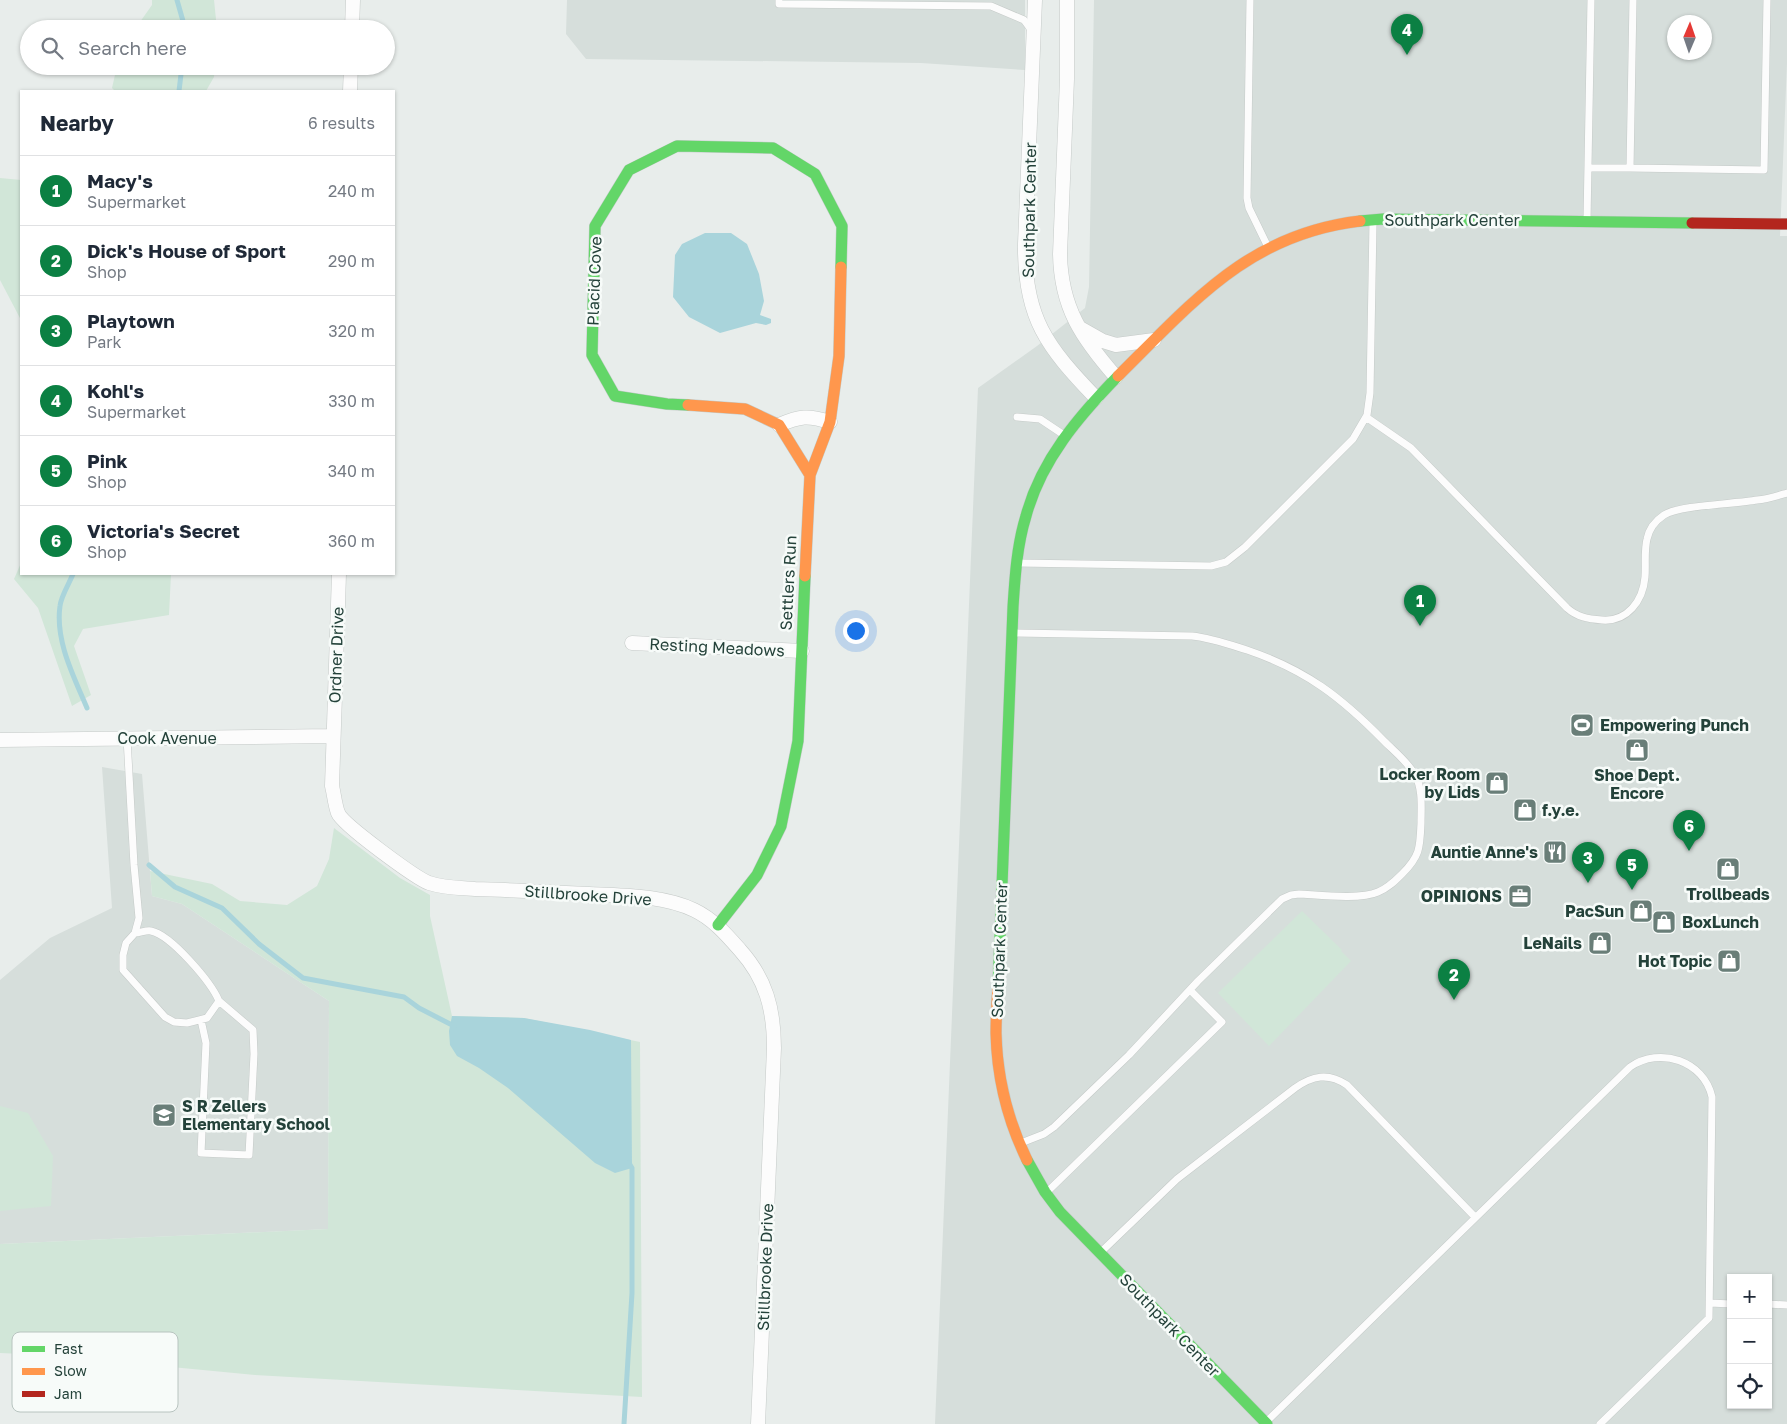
<!DOCTYPE html>
<meta charset="utf-8">
<style>
body{margin:0;font-family:"Golos Text",sans-serif;background:#f6f6f7;color:#1f2937}
.controls{position:absolute;right:15px;bottom:15px;display:grid;overflow:hidden;border-radius:0px;box-shadow:0 1px 4px #0004}
.controls button{width:45px;height:45px;display:grid;place-items:center;padding:0;border:0;border-bottom:1px solid #e0e1e3;background:#fff;color:#1f2937;font:25px sans-serif}
.compass{position:absolute;left:1667px;top:15px;width:45px;height:45px;border-radius:50%;background:#fff;box-shadow:0 1px 4px #0004;rotate:2deg}
.you{position:absolute;left:855px;top:630px;width:18px;height:18px;margin:-12px;border:4px solid #fff;border-radius:50%;background:#1a73e8;box-shadow:0 0 0 8px #1a73e833}
.badge{display:grid;place-items:center;width:32px;height:32px;border-radius:50%;background:#0b8043;color:#fff;font-size:16px;font-weight:700}
.pin{position:absolute;translate:-50% -41px;filter:drop-shadow(0 1px 2px #0008)}
.pin::after{content:'';position:absolute;top:26px;width:18px;height:15px;background:inherit;clip-path:polygon(0 0,100% 0,50% 100%)}
.list{margin:0;padding:0;list-style:none}
h2{display:flex;justify-content:space-between;align-items:center;height:65px;margin:0;padding:0 20px;font-size:21px}
h2 small{font-size:16px;font-weight:400;color:#747a83}
.list li{display:grid;grid-template-columns:32px 1fr auto;gap:15px;align-items:center;box-sizing:border-box;height:70px;padding:0 20px;border-top:1px solid #e0e1e3}
.list b{display:block;font-size:19px;white-space:nowrap}
.list p{margin:0;font-size:16px;white-space:nowrap;color:#747a83}
.list em{font-size:16px;font-style:normal;color:#747a83}
.icon{flex:none;width:28px;height:28px;fill:none;stroke:currentColor;stroke-width:2;stroke-linecap:round;stroke-linejoin:round}
.map{position:relative;flex:none;width:1787px;height:1424px;overflow:hidden}
.search{position:absolute;background:#fff;box-shadow:0 1px 4px #0004;left:20px;top:20px;width:375px;height:55px;display:flex;align-items:center;gap:12px;box-sizing:border-box;padding:0 18px;border-radius:28px;color:#747a83;font-size:19px}
.panel{position:absolute;background:#fff;box-shadow:0 1px 4px #0004;left:20px;top:90px;width:375px;height:485px;border-radius:0px}
.map>svg:first-child{display:block}
.built{fill:#d6dedb;fill-rule:evenodd}
.green{fill:#d1e6d8}
.water{fill:#a9d4db}
.lines{fill:none;stroke-linecap:round;stroke-linejoin:round}
.stream{stroke:#a9d4db;stroke-width:5}
.lane-casing{stroke:#c5cac8;stroke-width:8}
.street-casing{stroke:#c5cac8;stroke-width:15}
.fast-casing{stroke:#c3cbc8;stroke-width:12}
.slow-casing{stroke:#c3cbc8;stroke-width:12}
.jam-casing{stroke:#c3cbc8;stroke-width:12}
.lane{stroke:#fcfcfc;stroke-width:7}
.street{stroke:#fcfcfc;stroke-width:14}
.fast{stroke:#63d668;stroke-width:11}
.slow{stroke:#ff974d;stroke-width:11}
.jam{stroke:#b3261e;stroke-width:11}
.labels{text-anchor:middle;dominant-baseline:central;stroke-width:5;stroke-linejoin:round;paint-order:stroke}
.street-label{font-size:16px;fill:#24423a;stroke:#f7fbf9}
.poi-label{font-size:16px;font-weight:bold;fill:#24423a;stroke:#f7fbf9;text-anchor:end}
.key{fill:#f7fbf9;stroke:#b8c4c0;stroke-width:1}
.key-label{font-size:14px;fill:#24423a}
</style>
<div class="map">
<svg width="1787" height="1424" viewBox="0 0 1787 1424">
<rect width="100%" height="100%" fill="#e8edeb"/>
<path class="built" d="M 567,0 L 1025,0 L 1025,70 L 921,63 L 586,59 L 566,34 Z
M 1094,0 L 1787,0 L 1787,63 L 1780,236 L 1787,236 L 1787,1424 L 935,1424 L 978,388 L 1037,346 L 1085,308 L 1089,287 ZM 1674,22 L 1704,22 L 1704,52 L 1674,52 ZM 1731,1278 L 1768,1278 L 1768,1405 L 1731,1405 Z
M 102,767 L 142,774 L 152,896 L 182,904 L 329,1001 L 328,1229 L 0,1244 L 0,980 L 50,938 L 112,908 Z"/>
<path class="green" d="M 152,0 L 214,0 L 217,29 L 135,29 L 152,5 Z
M 117,66 L 215,66 L 214,77 L 206,91 L 115,91 L 112,88 Z
M 0,178 L 21,180 L 21,320 L 0,280 Z
M 21,563 L 21,574 L 171,574 L 169,615 L 83,629 L 74,646 L 91,695 L 72,706 L 38,608 L 14,579 Z
M 334,828 L 400,878 L 430,895 L 430,916 L 452,1016 L 524,1018 L 640,1042 L 642,1397 L 255,1375 L 46,1355 L 0,1353 L 0,1244 L 328,1229 L 329,1001 L 182,904 L 152,896 L 150,871 L 212,884 L 240,901 L 287,905 L 317,886 L 329,859 Z
M 1302,911 L 1342,950 L 1341,951 L 1351,961 L 1269,1046 L 1218,993 Z
M 0,1106 L 28,1113 L 53,1156 L 51,1206 L 0,1211 Z"/>
<path class="water" d="M 705,233 L 731,233 L 747,244 L 759,274 L 764,301 L 760,315 L 771,319 L 771,323 L 766,325 L 756,323 L 720,333 L 689,317 L 673,297 L 675,255 L 682,244 Z
M 452,1016 L 524,1018 L 590,1030 L 631,1040 L 632,1168 L 615,1173 L 595,1163 L 508,1088 L 479,1068 L 457,1056 L 450,1045 L 449,1031 Z"/>
<g class="lines">
<path class="stream" d="M 177,0 L 183,21 L 182,29
M 179,91 L 182,66
M 73,574 C 69,584 61,596 60,606 C 55,641 74,677 87,708
M 149,865 L 175,887 L 222,908 L 259,944 L 303,978 L 404,997 L 419,1008 L 454,1026
M 624,1424 L 632,1293 L 632,1168 L 629,1163"/>
<g class="lane-casing">
<path id="lane" d="M 779,0 L 779,4 L 991,6 L 1024,20 L 1032,31
M 1250,0 L 1247,198 L 1249,208 L 1267,245
M 1633,0 L 1630,168 L 1764,170 L 1767,0
M 1588,168 L 1630,168
M 1587,220 L 1591,0
M 1017,417 L 1040,419 L 1064,435
M 1366,417 L 1411,448 L 1567,608 C 1577,617 1588,619 1602,620 C 1627,622 1643,601 1645,577 C 1646,565 1644,551 1647,539 C 1649,529 1655,521 1664,515 C 1679,505 1736,504 1757,500 C 1768,499 1777,496 1787,493
M 1018,563 L 1211,566 L 1226,562 L 1245,547 L 1353,439 L 1367,415 L 1370,393 L 1373,223
M 1013,633 L 1192,636 C 1211,638 1228,644 1247,650 C 1306,670 1341,697 1384,741 C 1394,751 1408,762 1415,775 C 1423,789 1421,807 1421,823 C 1420,848 1420,856 1402,874 C 1395,881 1388,888 1378,892 C 1360,900 1319,895 1299,894 L 1291,895 L 1282,899 L 1198,981 L 1129,1055 L 1054,1127 L 1044,1134 L 1021,1143
M 127,738 L 134,865 L 139,918 L 135,933 L 126,943 L 123,955 L 123,970 L 165,1017 L 174,1022 L 187,1023 L 207,1018 L 219,1001 C 211,982 171,935 151,931 C 146,930 140,933 135,933
M 201,1020 L 206,1043 L 201,1153 L 249,1155 L 254,1054 L 253,1030 L 219,1001
M 1048,1191 L 1222,1022 L 1190,990
M 1102,1251 L 1177,1179 L 1295,1088 C 1312,1076 1328,1072 1347,1085 L 1475,1217
M 1710,1303 L 1731,1304
M 1768,1304 L 1787,1305
M 1266,1422 L 1630,1067 C 1660,1046 1704,1061 1712,1097 L 1709,1318 L 1600,1424"/>
</g>
<g class="street-casing">
<path id="street" d="M 1035,0 L 1025,244 C 1024,318 1047,347 1096,398
M 1067,0 L 1067,79 L 1060,254 C 1061,308 1082,338 1116,377
M 352,29 L 353,0
M 350,91 L 351,66
M 1080,328 L 1103,341 L 1116,345 L 1154,340
M 779,425 C 800,416 808,415 830,422
M 339,574 L 332,786 C 334,794 335,805 338,813 C 343,825 416,878 429,883 C 444,888 460,888 475,889 C 513,890 551,892 589,894 C 624,896 662,895 694,910 C 713,919 726,934 740,950 C 766,979 774,1009 774,1048 L 758,1424
M 632,643 L 802,651
M 0,740 L 333,736"/>
</g>
<g class="fast-casing">
<path id="fast" d="M 1360,221 L 1383,219 L 1692,223
M 688,405 L 667,404 L 615,396 L 592,355 L 595,226 L 629,170 L 677,146 L 773,148 L 815,174 L 842,226 L 841,267
M 718,925 L 757,875 L 781,826 L 798,741 L 805,576
M 998,986 L 1013,607 C 1015,576 1017,545 1026,516 C 1041,460 1079,416 1118,376
M 1027,1160 L 1045,1192 L 1060,1212 L 1267,1424"/>
</g>
<g class="slow-casing">
<path id="slow" d="M 1118,376 C 1193,302 1249,234 1360,221
M 688,405 L 745,409 L 779,425 L 810,475
M 805,576 L 810,475 L 830,422 L 839,356 L 841,267
M 998,986 C 997,1002 996,1017 996,1033 C 997,1076 1008,1121 1027,1160"/>
</g>
<g class="jam-casing">
<path id="jam" d="M 1692,223 L 1787,224"/>
</g>
<use href="#lane" class="lane"/>
<use href="#street" class="street"/>
<use href="#fast" class="fast"/>
<use href="#slow" class="slow"/>
<use href="#jam" class="jam"/>
</g>
<defs>
<g id="stadium-square" transform="scale(1.25)"><rect x="-9" y="-9" width="18" height="18" rx="4" fill="#697e78" stroke="#f7fbf9"/><path d="M0-5a6.5 5 0 1 0 0 10a6.5 5 0 1 0 0-10ZM-3.5-1.8h7v3.6h-7Z" fill="#fff"/></g>
<g id="shop-square" transform="scale(1.25)"><rect x="-9" y="-9" width="18" height="18" rx="4" fill="#697e78" stroke="#f7fbf9"/><path d="M-5-2.5h2.3a2.7 3.5 0 0 1 5.4 0H5L5.5 6h-11ZM-1.5-2.5h3a1.5 2.3 0 0 0-3 0Z" fill="#fff"/></g>
<g id="restaurant-square" transform="scale(1.25)"><rect x="-9" y="-9" width="18" height="18" rx="4" fill="#697e78" stroke="#f7fbf9"/><path d="M-5-6h1v4h1v-4h1v4h1v-4h1v5L-1.5 .5V6h-2V.5L-5-1ZM5-6V6H3V1.5H1.5Q1.5-4 5-6Z" fill="#fff"/></g>
<g id="office-square" transform="scale(1.25)"><rect x="-9" y="-9" width="18" height="18" rx="4" fill="#697e78" stroke="#f7fbf9"/><path d="M-6-3h4V-5.5h4V-3h4V5H-6ZM-1-4.5V-3h2v-1.5ZM-6 0V1H6V0Z" fill="#fff"/></g>
<g id="school-square" transform="scale(1.25)"><rect x="-9" y="-9" width="18" height="18" rx="4" fill="#697e78" stroke="#f7fbf9"/><path d="M0-5L7-2L0 1L-7-2ZM-4 1L0 2.5L4 1V4Q0 6-4 4Z" fill="#fff"/></g>
</defs>
<g fill-rule="evenodd">
<use href="#stadium-square" x="1582" y="725"/>
<use href="#shop-square" x="1637" y="750"/>
<use href="#shop-square" x="1497" y="783"/>
<use href="#shop-square" x="1525" y="810"/>
<use href="#restaurant-square" x="1555" y="852"/>
<use href="#shop-square" x="1728" y="869"/>
<use href="#office-square" x="1520" y="896"/>
<use href="#shop-square" x="1641" y="911"/>
<use href="#shop-square" x="1664" y="922"/>
<use href="#shop-square" x="1600" y="943"/>
<use href="#shop-square" x="1729" y="961"/>
<use href="#school-square" x="164" y="1115"/>
</g>
<g class="labels">
<g class="street-label">
<text transform="translate(1029 210) rotate(-89)">Southpark Center</text>
<text x="1452" y="220">Southpark Center</text>
<text transform="translate(594 281) rotate(-88)">Placid Cove</text>
<text transform="translate(788 583) rotate(-87)">Settlers Run</text>
<text transform="translate(717 647) rotate(3)">Resting Meadows</text>
<text transform="translate(336 655) rotate(-88)">Ordner Drive</text>
<text x="167" y="738">Cook Avenue</text>
<text transform="translate(588 895) rotate(4)">Stillbrooke Drive</text>
<text transform="translate(999 950) rotate(-88)">Southpark Center</text>
<text transform="translate(765 1267) rotate(-88)">Stillbrooke Drive</text>
<text transform="translate(1170 1325) rotate(46)">Southpark Center</text>
</g>
<g class="poi-label">
<text x="1600" y="725" text-anchor="start">Empowering Punch</text>
<text x="1480" y="774">Locker Room<tspan x="1480" dy="18">by Lids</tspan></text>
<text x="1637" y="775" text-anchor="middle">Shoe Dept.<tspan x="1637" dy="18">Encore</tspan></text>
<text x="1542" y="810" text-anchor="start">f.y.e.</text>
<text x="1538" y="852">Auntie Anne's</text>
<text x="1728" y="894" text-anchor="middle">Trollbeads</text>
<text x="1502" y="896">OPINIONS</text>
<text x="1624" y="911">PacSun</text>
<text x="1682" y="922" text-anchor="start">BoxLunch</text>
<text x="1582" y="943">LeNails</text>
<text x="1712" y="961">Hot Topic</text>
<text x="182" y="1106" text-anchor="start">S R Zellers<tspan x="182" dy="18">Elementary School</tspan></text>
</g>
</g>
<rect x="12" y="1332" width="166" height="80" rx="8" class="key"/>
<rect x="22" y="1346" width="23" height="6" fill="#63d668"/>
<rect x="22" y="1368" width="23" height="7" fill="#ff974d"/>
<rect x="22" y="1391" width="23" height="6" fill="#b3261e"/>
<g class="key-label">
<text x="54" y="1354">Fast</text>
<text x="54" y="1376">Slow</text>
<text x="54" y="1399">Jam</text>
</g>
</svg>
<div class="controls">
<button>+</button>
<button>−</button>
<button><svg class="icon" aria-label="locate" viewBox="0 0 24 24"><circle cx="12" cy="12" r="6"/><path d="M12 2v4M12 18v4M2 12h4M18 12h4"/></svg></button>
</div>
<svg class="compass" viewBox="-18 -18 36 36"><path d="M0-13l5 13h-10z" fill="#e53935"/><path d="M0 13l5-13h-10z" fill="#747a83"/></svg>
<div class="you"></div>
<div class="pin badge" style="left:1420px;top:626px">1</div>
<div class="pin badge" style="left:1454px;top:1000px">2</div>
<div class="pin badge" style="left:1588px;top:883px">3</div>
<div class="pin badge" style="left:1407px;top:55px">4</div>
<div class="pin badge" style="left:1632px;top:890px">5</div>
<div class="pin badge" style="left:1689px;top:851px">6</div>
<div class="search"><svg class="icon" aria-label="search" viewBox="0 0 24 24"><circle cx="10" cy="10" r="6"/><path d="M15 15l6 6"/></svg>Search here</div>
<section class="panel">
<h2>Nearby<small>6 results</small></h2>
<ul class="list">
<li><span class="badge">1</span><div><b>Macy's</b><p>Supermarket</p></div><em>240 m</em></li>
<li><span class="badge">2</span><div><b>Dick's House of Sport</b><p>Shop</p></div><em>290 m</em></li>
<li><span class="badge">3</span><div><b>Playtown</b><p>Park</p></div><em>320 m</em></li>
<li><span class="badge">4</span><div><b>Kohl's</b><p>Supermarket</p></div><em>330 m</em></li>
<li><span class="badge">5</span><div><b>Pink</b><p>Shop</p></div><em>340 m</em></li>
<li><span class="badge">6</span><div><b>Victoria's Secret</b><p>Shop</p></div><em>360 m</em></li>
</ul>
</section>
</div>
